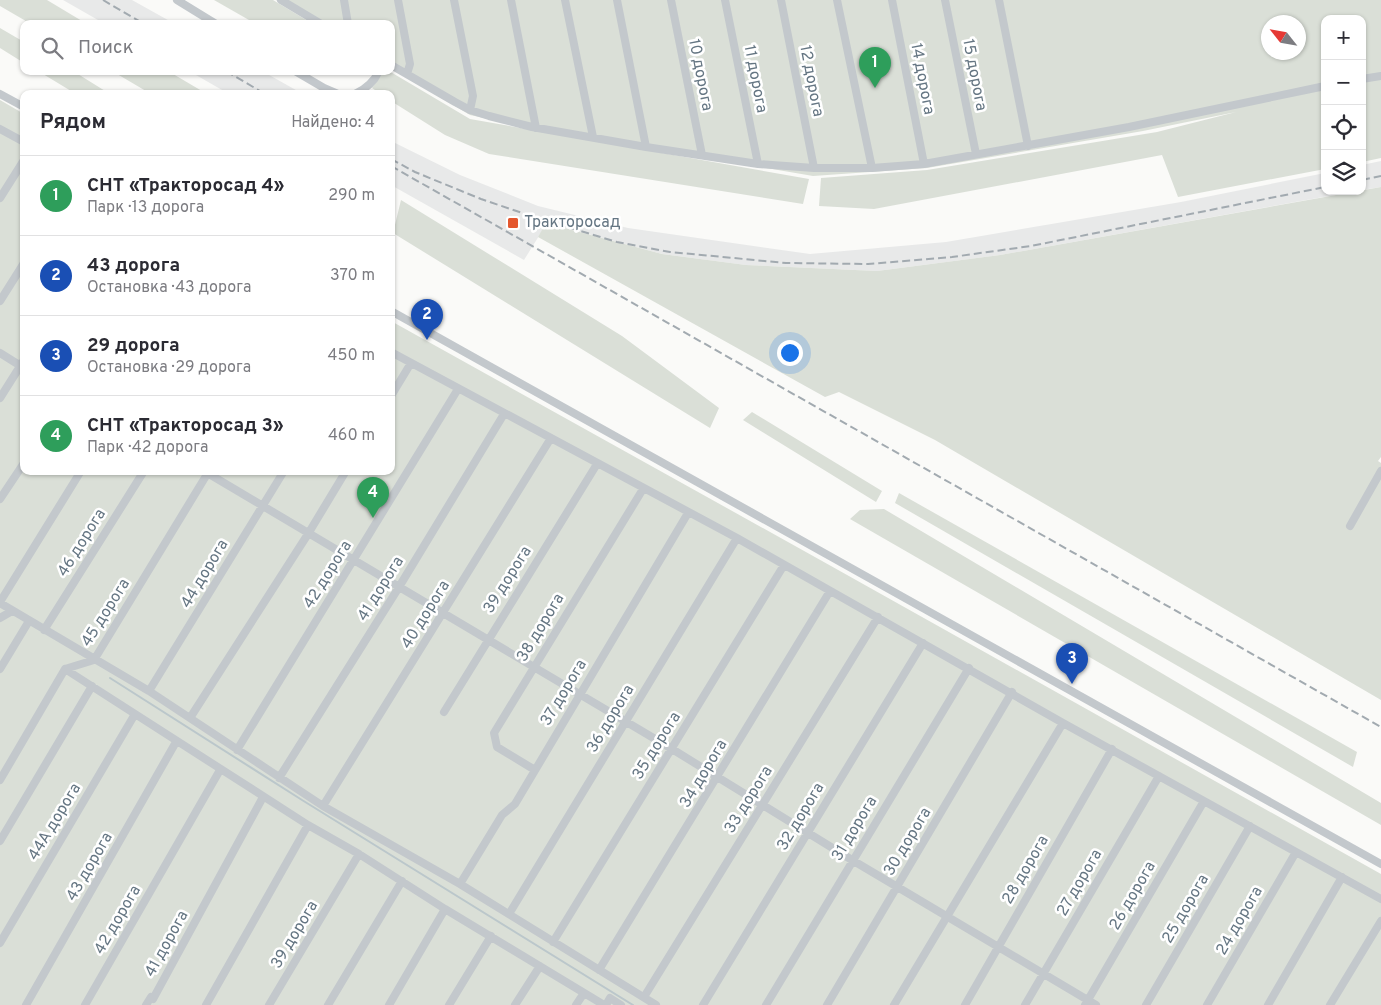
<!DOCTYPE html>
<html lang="ru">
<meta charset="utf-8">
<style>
body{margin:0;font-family:Overpass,sans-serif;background:#f2f2f3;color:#2b2b33}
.controls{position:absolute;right:15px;top:15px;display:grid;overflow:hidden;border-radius:10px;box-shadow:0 1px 4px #0004}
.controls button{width:45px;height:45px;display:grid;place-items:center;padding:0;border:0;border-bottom:1px solid #e1e1e2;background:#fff;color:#2b2b33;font:25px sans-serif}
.compass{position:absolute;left:1261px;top:15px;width:45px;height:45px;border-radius:50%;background:#fff;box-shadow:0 1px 4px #0004;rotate:301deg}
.you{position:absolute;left:789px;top:352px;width:18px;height:18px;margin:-12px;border:4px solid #fff;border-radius:50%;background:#1a73e8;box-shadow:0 0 0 8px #1a73e833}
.badge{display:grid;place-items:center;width:32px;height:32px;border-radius:50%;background:#e4572e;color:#fff;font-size:16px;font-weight:700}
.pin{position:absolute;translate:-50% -41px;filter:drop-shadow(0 1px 2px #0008)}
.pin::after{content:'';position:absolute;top:26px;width:18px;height:15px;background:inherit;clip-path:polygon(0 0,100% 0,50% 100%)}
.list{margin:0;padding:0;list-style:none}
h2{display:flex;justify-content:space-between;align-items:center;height:65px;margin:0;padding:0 20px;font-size:21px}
h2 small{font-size:16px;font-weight:400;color:#7c7c81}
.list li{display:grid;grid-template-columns:32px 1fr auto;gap:15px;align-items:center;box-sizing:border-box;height:80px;padding:0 20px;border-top:1px solid #e1e1e2}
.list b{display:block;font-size:19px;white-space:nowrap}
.list p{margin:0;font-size:16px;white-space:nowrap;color:#7c7c81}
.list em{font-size:16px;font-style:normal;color:#7c7c81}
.icon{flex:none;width:28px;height:28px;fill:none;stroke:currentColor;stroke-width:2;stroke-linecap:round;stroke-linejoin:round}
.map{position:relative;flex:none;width:1381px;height:1005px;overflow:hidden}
.search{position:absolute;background:#fff;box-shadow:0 1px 4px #0004;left:20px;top:20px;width:375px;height:55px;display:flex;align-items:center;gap:12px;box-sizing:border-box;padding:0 18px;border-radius:10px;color:#7c7c81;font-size:19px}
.panel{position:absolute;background:#fff;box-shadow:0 1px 4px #0004;left:20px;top:90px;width:375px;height:385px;border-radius:10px}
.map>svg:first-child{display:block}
.built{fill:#e8e9e9}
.green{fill:#dadfd7;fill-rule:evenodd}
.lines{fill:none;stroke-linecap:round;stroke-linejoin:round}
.stream{stroke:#bbc7cb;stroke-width:2}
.minor{stroke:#c3c8cc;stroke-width:8}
.rail{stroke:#a2aab0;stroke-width:2;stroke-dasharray:8 4;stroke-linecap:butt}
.poi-dot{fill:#e4572e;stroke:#fff;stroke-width:2}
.labels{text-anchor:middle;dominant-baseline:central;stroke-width:5;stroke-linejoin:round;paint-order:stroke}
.street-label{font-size:16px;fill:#657683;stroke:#fff}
.poi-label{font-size:16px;fill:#657683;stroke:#fff;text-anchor:start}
</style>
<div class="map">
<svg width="1381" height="1005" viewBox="0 0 1381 1005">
<rect width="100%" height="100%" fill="#fafaf8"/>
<path class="built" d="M 63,0 L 132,0 L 175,24 L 105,24 Z
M 189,71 L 262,71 L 303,94 L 229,94 Z
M 391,141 L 460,175 L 538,206 L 628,228 L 810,254 L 946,242 L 1181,202 L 1325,173 L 1325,191 L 1357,191 L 1000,255 L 877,271 L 746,265 L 662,254 L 547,223 L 524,260 L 391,185 Z
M 1381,161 L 1381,187 L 1362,190 L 1362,165 Z"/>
<path class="green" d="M 0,0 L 47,0 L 87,24 L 31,24 L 0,6 Z
M 214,0 L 273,0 L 313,24 L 256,24 Z
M 276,0 L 1381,0 L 1381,158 L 1362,162 L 1362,19 L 1325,19 L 1325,169 L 1178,197 L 1162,155 L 874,209 L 819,206 L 821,178 L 927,170 L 1157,132 L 1236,112 L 1143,131 L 927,168 L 813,176 L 530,128 L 470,115 L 391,68 L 391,24 L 316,24 ZM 1268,22 L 1298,22 L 1298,52 L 1268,52 Z
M 0,28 L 24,42 L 24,63 L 0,48 Z
M 38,71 L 73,71 L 110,94 L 76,94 Z
M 112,71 L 168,71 L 207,94 L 151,94 Z
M 384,71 L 389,71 L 470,119 L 809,179 L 803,204 L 489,154 L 445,135 L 391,101 L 391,94 L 381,94 L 372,88 Z
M 0,100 L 24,114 L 24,471 L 391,471 L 391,321 L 831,566 L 1381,874 L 1381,1005 L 0,1005 Z
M 1381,187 L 1381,457 L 1378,461 L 1381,463 L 1381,700 L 935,440 L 839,392 L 825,397 L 538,237 L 546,223 L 662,254 L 746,265 L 877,271 L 1000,255 Z
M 401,200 L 622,336 L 719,408 L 710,428 L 393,233 Z
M 752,412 L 882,491 L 876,502 L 743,420 Z
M 899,493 L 1357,752 L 1353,767 L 895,503 Z
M 884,509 L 1381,803 L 1381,825 L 850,519 L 860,510 Z"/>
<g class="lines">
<path class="stream" d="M 110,678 L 302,800 L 633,1005"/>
<path class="minor" d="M 177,0 L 216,24
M 281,0 L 321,24
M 344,0 L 348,24
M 398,0 L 410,64 L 407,74
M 454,0 L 473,96 L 470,110
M 511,0 L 536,128
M 565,0 L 593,137
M 617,0 L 646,147
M 671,0 L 702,155
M 725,0 L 758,164
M 781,0 L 814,168
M 837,0 L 872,168
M 892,0 L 924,164
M 945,0 L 976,154
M 999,0 L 1028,146
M 391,65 L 455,102 L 470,110 L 489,116 L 532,127 L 646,147 L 758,164 L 814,168 L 872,168 L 924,164 L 1129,127 L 1325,86
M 295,71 L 324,88 L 338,94
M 1362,79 L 1381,76
M 0,94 L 24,107
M 355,94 C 366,89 374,82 379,71
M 0,129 L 24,142
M 0,198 L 24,160
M 0,301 L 24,263
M 391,311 L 1381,864
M 391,352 L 737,538 L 1063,723 L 1381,899
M 0,353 L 24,368
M 391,396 L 411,363
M 0,398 L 24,360
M 204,471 L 672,749 L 852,860 L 1096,1005
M 0,499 L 24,463
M 1350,526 L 1381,471
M 0,602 L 81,471
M 0,603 L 149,691 L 323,806 L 460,884 L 656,1005
M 0,618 L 12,611
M 44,630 L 144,471
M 0,669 L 29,621
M 65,669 L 308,825 L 359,854 L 445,909 L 604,1005
M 149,691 L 284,471
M 444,712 L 597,464
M 190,718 L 308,534 L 346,471
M 237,750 L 458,389
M 535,770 L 497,747 L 494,733 L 643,489
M 279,778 L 399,587 L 504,414
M 0,780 L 65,669 L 94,660 L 209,471
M 323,806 L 551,438
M 0,841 L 92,686
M 460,884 L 502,815 L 515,804 L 688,513
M 509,914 L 737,538
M 553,942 L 784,565
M 0,943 L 135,714
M 599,970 L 830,591
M 644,997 L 878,617
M 153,999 L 263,797
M 26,1005 L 176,742
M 85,1005 L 220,770
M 146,1005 L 151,997
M 206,1005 L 308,825
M 269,1005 L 359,854
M 328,1005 L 402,881
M 389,1005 L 445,909
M 449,1005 L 491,936
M 515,1005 L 540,966
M 576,1005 L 584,993
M 606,1005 L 610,998 L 621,1005
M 703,1005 L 923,643
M 766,1005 L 969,668
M 827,1005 L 1012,692
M 894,1005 L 1063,723
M 965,1005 L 1112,749
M 1025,1005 L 1159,776
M 1085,1005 L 1204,801
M 1146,1005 L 1250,826
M 1207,1005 L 1296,852
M 1268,1005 L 1342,877
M 1330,1005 L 1381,921"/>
<path class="rail" d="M 103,0 L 144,24
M 226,71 L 265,94
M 391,159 L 415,172 L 481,199 L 534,217 L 617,242 L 670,252 L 786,263 L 868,264 L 952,257 L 1031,246 L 1325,187
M 391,166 L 1381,727
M 1362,180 L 1381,176"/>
</g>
<rect class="poi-dot" x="507" y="217" width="12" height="12" rx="2.5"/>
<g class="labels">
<g class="street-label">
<text transform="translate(700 75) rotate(79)">10 дорога</text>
<text transform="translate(974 75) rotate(79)">15 дорога</text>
<text transform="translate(755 79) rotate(79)">11 дорога</text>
<text transform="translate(922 79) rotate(79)">14 дорога</text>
<text transform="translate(811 81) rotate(79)">12 дорога</text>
<text transform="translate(82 543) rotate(-58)">46 дорога</text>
<text transform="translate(205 574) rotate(-59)">44 дорога</text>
<text transform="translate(328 575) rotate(-58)">42 дорога</text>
<text transform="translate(508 580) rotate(-58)">39 дорога</text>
<text transform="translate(381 589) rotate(-58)">41 дорога</text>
<text transform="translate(106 613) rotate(-58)">45 дорога</text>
<text transform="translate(426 615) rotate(-58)">40 дорога</text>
<text transform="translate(541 628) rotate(-59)">38 дорога</text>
<text transform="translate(564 693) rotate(-59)">37 дорога</text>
<text transform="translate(611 719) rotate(-59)">36 дорога</text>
<text transform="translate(657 746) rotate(-58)">35 дорога</text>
<text transform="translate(704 774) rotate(-59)">34 дорога</text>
<text transform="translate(749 800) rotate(-58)">33 дорога</text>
<text transform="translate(801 817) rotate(-59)">32 дорога</text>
<text transform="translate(55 822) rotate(-59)">44А дорога</text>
<text transform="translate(855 829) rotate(-59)">31 дорога</text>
<text transform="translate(908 842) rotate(-59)">30 дорога</text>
<text transform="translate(90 867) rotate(-60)">43 дорога</text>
<text transform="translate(1026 870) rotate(-60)">28 дорога</text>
<text transform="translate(1080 883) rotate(-60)">27 дорога</text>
<text transform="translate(1133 896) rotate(-60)">26 дорога</text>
<text transform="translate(1186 909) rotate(-60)">25 дорога</text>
<text transform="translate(118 920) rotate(-60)">42 дорога</text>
<text transform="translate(1240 921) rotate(-60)">24 дорога</text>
<text transform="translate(295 935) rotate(-59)">39 дорога</text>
<text transform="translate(167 944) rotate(-61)">41 дорога</text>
</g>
<g class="poi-label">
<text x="524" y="223">Тракторосад</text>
</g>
</g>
</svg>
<div class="controls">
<button>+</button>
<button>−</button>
<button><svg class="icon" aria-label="locate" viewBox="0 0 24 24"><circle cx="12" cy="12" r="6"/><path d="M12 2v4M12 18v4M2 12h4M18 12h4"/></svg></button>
<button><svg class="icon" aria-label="layers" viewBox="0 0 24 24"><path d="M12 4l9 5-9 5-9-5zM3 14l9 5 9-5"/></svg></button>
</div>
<svg class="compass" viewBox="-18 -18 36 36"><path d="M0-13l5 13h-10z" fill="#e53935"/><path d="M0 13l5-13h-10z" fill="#7c7c81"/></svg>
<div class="you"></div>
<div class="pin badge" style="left:875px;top:88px;background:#2e9e5b">1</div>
<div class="pin badge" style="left:427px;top:340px;background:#1a4fb4">2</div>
<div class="pin badge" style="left:1072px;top:684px;background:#1a4fb4">3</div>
<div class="pin badge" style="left:373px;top:518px;background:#2e9e5b">4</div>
<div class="search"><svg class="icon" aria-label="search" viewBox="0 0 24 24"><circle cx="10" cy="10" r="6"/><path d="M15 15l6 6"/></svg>Поиск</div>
<section class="panel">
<h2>Рядом<small>Найдено: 4</small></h2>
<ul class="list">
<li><span class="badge" style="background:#2e9e5b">1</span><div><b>СНТ «Тракторосад 4»</b><p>Парк · 13 дорога</p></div><em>290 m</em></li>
<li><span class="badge" style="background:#1a4fb4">2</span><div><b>43 дорога</b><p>Остановка · 43 дорога</p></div><em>370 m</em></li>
<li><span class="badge" style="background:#1a4fb4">3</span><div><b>29 дорога</b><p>Остановка · 29 дорога</p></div><em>450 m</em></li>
<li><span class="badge" style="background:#2e9e5b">4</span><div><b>СНТ «Тракторосад 3»</b><p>Парк · 42 дорога</p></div><em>460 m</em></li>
</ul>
</section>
</div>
